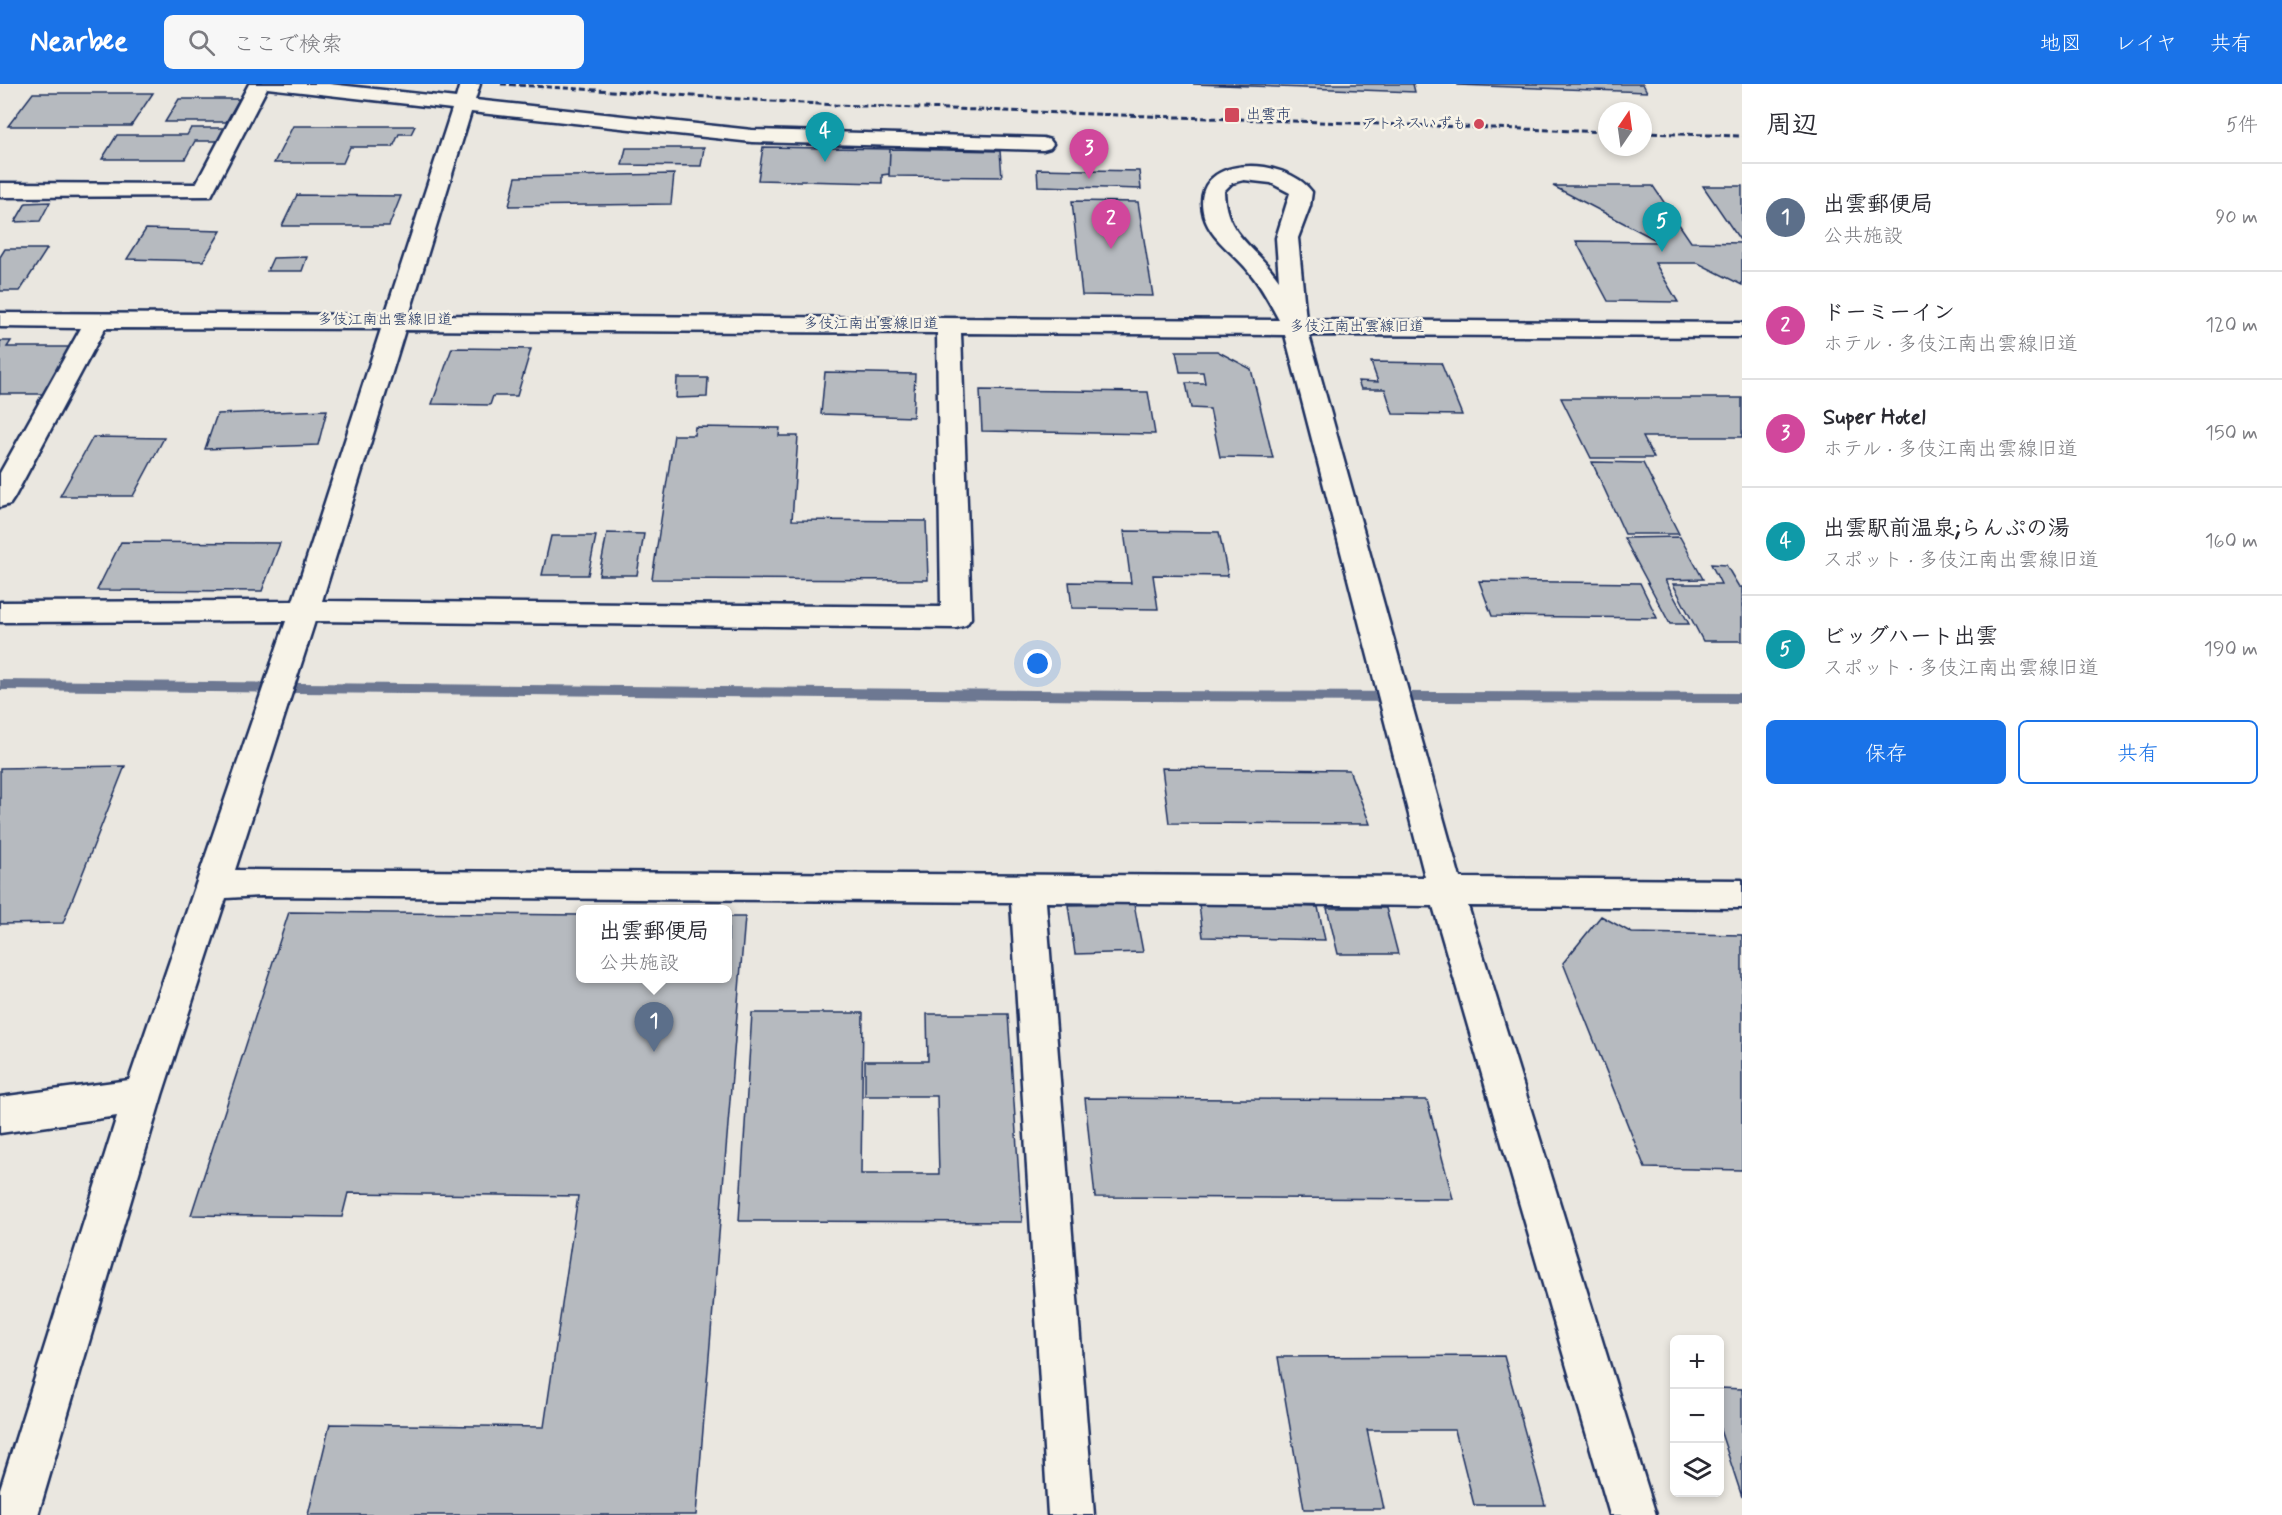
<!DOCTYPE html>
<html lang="ja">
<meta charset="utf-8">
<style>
body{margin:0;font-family:Mynerve,"Klee One",sans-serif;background:#f7f7f7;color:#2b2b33}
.controls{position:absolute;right:18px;bottom:18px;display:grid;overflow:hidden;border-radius:9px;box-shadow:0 3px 9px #0003}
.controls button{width:54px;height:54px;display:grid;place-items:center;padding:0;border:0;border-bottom:2px solid #e1e1e2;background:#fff;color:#2b2b33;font:30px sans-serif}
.compass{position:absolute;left:1598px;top:18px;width:54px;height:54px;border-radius:50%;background:#fff;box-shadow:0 3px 9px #0003;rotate:13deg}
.you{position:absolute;left:1038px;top:580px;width:21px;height:21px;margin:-15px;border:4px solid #fff;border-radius:50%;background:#1a73e8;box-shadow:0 0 0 9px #1a73e833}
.badge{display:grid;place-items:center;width:39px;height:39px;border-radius:50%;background:#1a73e8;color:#fff;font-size:20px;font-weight:700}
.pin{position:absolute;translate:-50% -50px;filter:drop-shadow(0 2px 3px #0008)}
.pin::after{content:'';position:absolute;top:32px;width:21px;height:18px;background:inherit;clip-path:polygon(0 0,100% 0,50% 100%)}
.popup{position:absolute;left:576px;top:821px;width:156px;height:78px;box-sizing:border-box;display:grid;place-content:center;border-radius:9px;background:#fff;filter:drop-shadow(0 2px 4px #0005);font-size:20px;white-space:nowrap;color:#7c7c81}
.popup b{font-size:22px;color:#2b2b33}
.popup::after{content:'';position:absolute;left:50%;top:100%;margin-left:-12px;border:12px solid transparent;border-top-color:#fff}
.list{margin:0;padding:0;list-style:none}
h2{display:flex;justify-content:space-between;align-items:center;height:78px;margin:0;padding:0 24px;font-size:26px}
h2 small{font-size:20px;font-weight:400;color:#7c7c81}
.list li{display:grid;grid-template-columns:39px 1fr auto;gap:18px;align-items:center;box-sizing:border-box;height:108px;padding:0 24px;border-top:2px solid #e1e1e2}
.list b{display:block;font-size:22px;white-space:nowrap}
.list p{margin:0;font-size:20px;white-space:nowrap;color:#7c7c81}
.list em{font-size:20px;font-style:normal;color:#7c7c81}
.actions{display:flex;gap:12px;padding:18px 24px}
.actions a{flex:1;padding:14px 0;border:2px solid #1a73e8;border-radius:9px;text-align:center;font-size:21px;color:#1a73e8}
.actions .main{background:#1a73e8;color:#fff}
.icon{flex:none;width:33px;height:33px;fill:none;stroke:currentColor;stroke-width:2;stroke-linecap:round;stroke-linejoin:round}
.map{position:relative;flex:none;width:1742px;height:1431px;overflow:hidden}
header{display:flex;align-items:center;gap:36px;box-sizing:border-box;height:84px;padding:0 30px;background:#1a73e8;color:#fff}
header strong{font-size:28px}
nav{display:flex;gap:33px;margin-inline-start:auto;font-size:21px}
.search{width:420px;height:54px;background:#f7f7f7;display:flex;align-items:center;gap:15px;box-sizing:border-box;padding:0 21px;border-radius:9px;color:#7c7c81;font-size:22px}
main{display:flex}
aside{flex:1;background:#fff}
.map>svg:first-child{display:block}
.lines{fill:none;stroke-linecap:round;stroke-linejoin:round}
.stream{fill:#6d7892;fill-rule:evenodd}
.building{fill:#b6babf;stroke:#1b2f5e;stroke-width:1.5}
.minor-casing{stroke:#1b2f5e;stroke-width:5}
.minor{fill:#f7f3e8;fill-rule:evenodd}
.rail{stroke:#1b2f5e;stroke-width:3;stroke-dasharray:6 3;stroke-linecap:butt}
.poi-dot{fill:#d1495b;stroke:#f7f3e8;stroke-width:2}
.labels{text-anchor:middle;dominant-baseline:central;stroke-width:5;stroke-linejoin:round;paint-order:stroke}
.far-poi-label{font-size:15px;fill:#1b2f5e;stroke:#f7f3e8;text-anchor:start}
.far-street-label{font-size:15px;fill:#1b2f5e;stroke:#f7f3e8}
</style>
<header>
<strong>Nearbee</strong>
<div class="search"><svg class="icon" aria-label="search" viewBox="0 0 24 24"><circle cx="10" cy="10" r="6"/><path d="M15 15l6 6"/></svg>ここで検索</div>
<nav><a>地図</a><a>レイヤ</a><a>共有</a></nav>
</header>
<main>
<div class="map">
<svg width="1742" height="1431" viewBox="0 0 1742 1431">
<rect width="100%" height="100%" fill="#eae7e0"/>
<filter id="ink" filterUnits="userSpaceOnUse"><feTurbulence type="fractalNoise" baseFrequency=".0167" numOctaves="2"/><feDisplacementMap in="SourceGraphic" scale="12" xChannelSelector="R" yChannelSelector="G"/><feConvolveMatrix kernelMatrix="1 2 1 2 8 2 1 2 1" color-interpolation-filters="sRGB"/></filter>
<g filter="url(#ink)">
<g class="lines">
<path class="stream" d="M 0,596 L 1141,607 L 1742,609 L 1742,619 L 1141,617 L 0,606 Z"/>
</g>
<path class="building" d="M 1193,0 L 1413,0 L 1415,8 Z
M 1458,0 L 1643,0 L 1647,8 L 1458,1 Z
M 33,9 L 153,9 L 131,42 L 8,42 Z
M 179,15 L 239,15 L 226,38 L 165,38 Z
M 293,42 L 415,42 L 411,50 L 399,50 L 393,63 L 350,63 L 343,79 L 274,79 Z
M 191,44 L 225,44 L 217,57 L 195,57 L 185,75 L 102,75 L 117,51 L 187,51 Z
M 763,63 L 890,65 L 889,90 L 882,91 L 882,99 L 758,96 Z
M 626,64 L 704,64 L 701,82 L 622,81 Z
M 890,65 L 1000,67 L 1002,93 L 889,92 Z
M 1037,85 L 1139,87 L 1141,105 L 1038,102 Z
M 674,90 L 671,120 L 509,122 L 516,93 Z
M 1553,102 L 1653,102 L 1691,158 L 1742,159 L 1703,102 L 1742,102 L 1742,201 L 1698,179 L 1655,179 L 1678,218 L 1608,217 L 1576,157 L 1660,158 Z
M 297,111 L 401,112 L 389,142 L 282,142 Z
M 1072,117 L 1138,118 L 1153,212 L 1082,211 Z
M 50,118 L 40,137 L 15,138 L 26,119 Z
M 146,145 L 221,147 L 203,177 L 127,175 Z
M 5,165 L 47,165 L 20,207 L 0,207 L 0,173 Z
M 307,173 L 302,187 L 267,187 L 273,174 Z
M 0,257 L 11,257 L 7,263 L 74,263 L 46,310 L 0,310 Z
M 452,264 L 531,265 L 517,312 L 493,312 L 490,321 L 432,320 Z
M 1176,267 L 1217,267 L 1251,285 L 1273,374 L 1220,373 L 1210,325 L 1191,324 L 1186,299 L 1205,299 L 1203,288 L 1180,288 Z
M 1371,278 L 1441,279 L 1462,331 L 1393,330 L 1385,305 L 1361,305 L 1358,297 L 1378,298 Z
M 825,288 L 915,290 L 913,333 L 821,330 Z
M 677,294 L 708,294 L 707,313 L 676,314 Z
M 980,306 L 1148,308 L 1155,350 L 982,347 Z
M 1561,314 L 1742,314 L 1742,353 L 1643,353 L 1654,374 L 1591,374 Z
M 327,326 L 318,361 L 205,365 L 217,330 Z
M 695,343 L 780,344 L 779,352 L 798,352 L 792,436 L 926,437 L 928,496 L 652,495 L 674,351 L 694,351 Z
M 93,353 L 164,354 L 133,412 L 60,412 Z
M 1592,378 L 1643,379 L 1679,450 L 1625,450 Z
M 1124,447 L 1219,448 L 1228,492 L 1153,491 L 1158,525 L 1072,524 L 1069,498 L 1131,499 Z
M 607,449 L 644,450 L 637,491 L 599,491 Z
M 551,452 L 596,452 L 588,491 L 542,491 Z
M 1680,453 L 1703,495 L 1665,496 L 1689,540 L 1670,540 L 1624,454 Z
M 121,458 L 280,459 L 262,507 L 97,506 Z
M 1711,480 L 1726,481 L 1739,503 L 1742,503 L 1742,557 L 1703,557 L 1673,500 L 1721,500 Z
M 1479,497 L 1640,499 L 1657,534 L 1492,532 Z
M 125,682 L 63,839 L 0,840 L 0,684 Z
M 1162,684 L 1349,686 L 1370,740 L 1169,739 Z
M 1134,820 L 1143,868 L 1075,870 L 1068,821 Z
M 1199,820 L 1318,823 L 1325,856 L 1203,853 Z
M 1327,824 L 1386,824 L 1398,870 L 1338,870 Z
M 289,828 L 580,831 L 580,894 L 728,894 L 728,833 L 745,833 L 696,1431 L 308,1431 L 330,1340 L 544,1343 L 578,1112 L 348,1109 L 342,1133 L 191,1131 Z
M 1601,832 L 1632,849 L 1742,851 L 1742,1086 L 1645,1084 L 1563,879 Z
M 752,929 L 863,929 L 861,1090 L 939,1090 L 937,1012 L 865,1012 L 865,977 L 928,977 L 927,930 L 1008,930 L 1022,1138 L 739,1137 Z
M 1085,1014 L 1427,1016 L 1453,1115 L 1095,1113 Z
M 1504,1272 L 1545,1421 L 1474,1421 L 1455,1346 L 1367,1346 L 1384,1425 L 1304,1425 L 1278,1273 Z
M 1720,1304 L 1742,1305 L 1742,1413 L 1720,1346 Z"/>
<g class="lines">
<g class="minor-casing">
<path id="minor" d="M 249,0 L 329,0 L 456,14 L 460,0 L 480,0 L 475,16 L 752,46 L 1043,54 L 1050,56 L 1053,60 L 1050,64 L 1043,66 L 752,58 L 471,28 L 409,231 L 1279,236 C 1270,220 1262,203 1250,189 C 1236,170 1211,156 1204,132 C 1187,68 1287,72 1312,108 L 1310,122 L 1298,154 L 1306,236 L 1742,239 L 1742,253 L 1309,251 L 1460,794 L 1742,796 L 1742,824 L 1468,822 L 1656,1431 L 1610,1431 L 1433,822 L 1046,818 L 1094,1431 L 1048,1431 L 1011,818 L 261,812 L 226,814 L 162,1011 L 38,1431 L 0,1431 L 0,1405 L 117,1032 L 0,1049 L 0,1013 L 129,996 L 286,537 L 0,538 L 0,518 L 293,517 L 381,245 L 105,244 L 14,414 L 10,420 L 0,423 L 0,389 L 81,244 L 0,243 L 0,229 L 385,231 L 452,25 L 267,4 L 211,112 L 0,113 L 0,99 L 196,100 ZM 1244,96 L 1271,99 L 1290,109 L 1276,154 L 1279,196 C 1255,161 1225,152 1224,107 L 1232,99 ZM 405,246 L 937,249 L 941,523 L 322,517 ZM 961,249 L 1285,251 L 1425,793 L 235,786 L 315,537 L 956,544 L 966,541 L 971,534 Z"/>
</g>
<use href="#minor" class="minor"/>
<path class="rail" d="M 501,0 L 835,21 L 1607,48
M 1643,49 L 1742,52"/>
</g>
</g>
<g class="poi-dot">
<rect x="1224" y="23" width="16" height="16" rx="3"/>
<circle cx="1479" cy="40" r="6"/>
</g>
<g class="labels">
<g class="far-poi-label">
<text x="1246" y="31">出雲市</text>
<text x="1467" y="40" text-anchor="end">アトネスいずも</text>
</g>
<g class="far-street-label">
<text x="385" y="236">多伎江南出雲線旧道</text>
<text x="871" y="240">多伎江南出雲線旧道</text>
<text x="1357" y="243">多伎江南出雲線旧道</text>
</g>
</g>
</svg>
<div class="controls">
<button>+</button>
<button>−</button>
<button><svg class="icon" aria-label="layers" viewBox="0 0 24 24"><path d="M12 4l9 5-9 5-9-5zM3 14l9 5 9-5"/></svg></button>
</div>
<svg class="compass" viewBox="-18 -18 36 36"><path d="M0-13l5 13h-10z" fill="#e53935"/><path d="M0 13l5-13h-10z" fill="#7c7c81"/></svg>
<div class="you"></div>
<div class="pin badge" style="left:654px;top:968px;background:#5c6f8a">1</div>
<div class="popup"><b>出雲郵便局</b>公共施設</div>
<div class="pin badge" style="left:1111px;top:165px;background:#d1479c">2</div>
<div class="pin badge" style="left:1089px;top:95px;background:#d1479c">3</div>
<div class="pin badge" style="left:825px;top:78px;background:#0f9aa8">4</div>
<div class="pin badge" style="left:1662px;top:168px;background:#0f9aa8">5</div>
</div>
<aside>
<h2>周辺<small>5件</small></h2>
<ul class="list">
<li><span class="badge" style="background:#5c6f8a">1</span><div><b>出雲郵便局</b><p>公共施設</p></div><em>90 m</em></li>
<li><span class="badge" style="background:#d1479c">2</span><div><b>ドーミーイン</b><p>ホテル · 多伎江南出雲線旧道</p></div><em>120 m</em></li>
<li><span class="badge" style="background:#d1479c">3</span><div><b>Super Hotel</b><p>ホテル · 多伎江南出雲線旧道</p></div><em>150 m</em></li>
<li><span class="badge" style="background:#0f9aa8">4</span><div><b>出雲駅前温泉;らんぷの湯</b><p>スポット · 多伎江南出雲線旧道</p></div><em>160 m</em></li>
<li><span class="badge" style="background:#0f9aa8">5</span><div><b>ビッグハート出雲</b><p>スポット · 多伎江南出雲線旧道</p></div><em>190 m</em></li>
</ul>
<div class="actions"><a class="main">保存</a><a>共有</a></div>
</aside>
</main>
